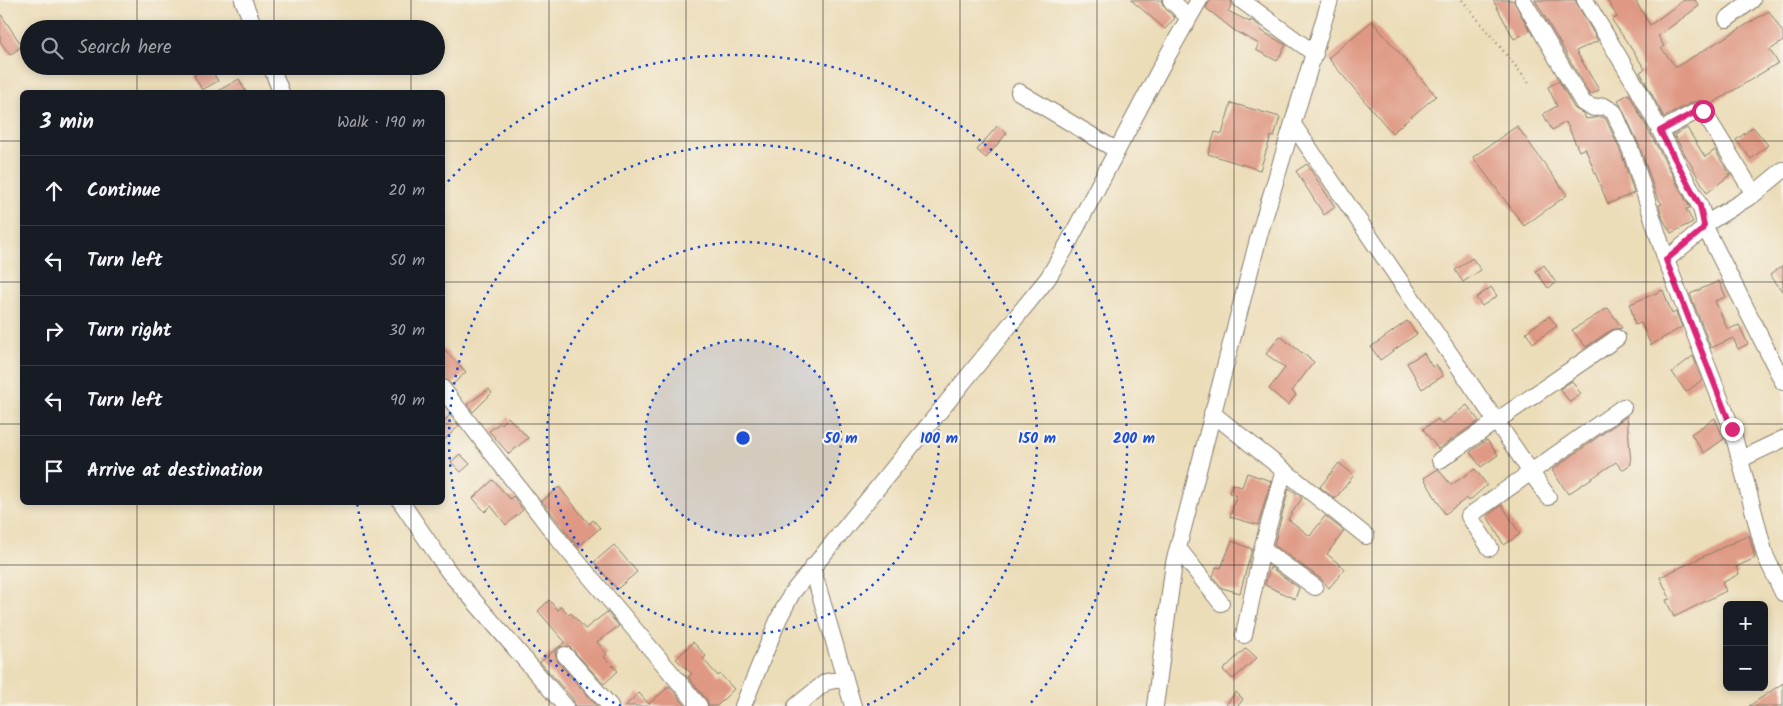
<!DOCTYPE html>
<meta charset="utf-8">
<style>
body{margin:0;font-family:Kalam,sans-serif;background:#242831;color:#f1f3f6}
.controls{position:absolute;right:15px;bottom:15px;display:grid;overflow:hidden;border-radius:8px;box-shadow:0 2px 8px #0003}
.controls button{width:45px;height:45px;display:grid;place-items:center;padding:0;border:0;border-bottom:1px solid #363941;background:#171b24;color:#f1f3f6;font:25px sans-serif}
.stop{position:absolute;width:15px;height:15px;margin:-11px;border:4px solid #db2777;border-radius:50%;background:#fff}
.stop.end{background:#db2777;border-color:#fff;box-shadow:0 1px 5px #0008}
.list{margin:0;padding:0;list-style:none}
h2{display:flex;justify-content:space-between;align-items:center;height:65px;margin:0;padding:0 20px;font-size:21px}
h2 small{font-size:16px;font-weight:400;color:#9ea1a6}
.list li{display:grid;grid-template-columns:32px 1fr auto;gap:15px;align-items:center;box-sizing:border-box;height:70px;padding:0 20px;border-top:1px solid #363941}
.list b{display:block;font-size:19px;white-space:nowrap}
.list em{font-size:16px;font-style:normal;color:#9ea1a6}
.icon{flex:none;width:28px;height:28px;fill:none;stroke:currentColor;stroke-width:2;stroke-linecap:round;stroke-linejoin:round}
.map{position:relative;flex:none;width:1783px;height:706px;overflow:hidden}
.search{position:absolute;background:#171b24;box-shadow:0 2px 8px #0003;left:20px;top:20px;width:425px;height:55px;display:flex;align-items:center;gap:12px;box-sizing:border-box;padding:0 18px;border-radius:28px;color:#9ea1a6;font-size:19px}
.panel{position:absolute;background:#171b24;box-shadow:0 2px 8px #0003;left:20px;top:90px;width:425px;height:415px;border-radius:8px}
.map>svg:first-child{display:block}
.building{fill:#df9883}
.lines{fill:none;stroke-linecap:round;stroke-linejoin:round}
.minor-casing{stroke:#847c6a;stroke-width:18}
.path{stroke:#847c6a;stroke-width:2.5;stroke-dasharray:1 4;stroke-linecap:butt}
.minor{stroke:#fff;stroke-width:16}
.route{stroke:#db2777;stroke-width:6}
.grid{fill:none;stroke:#1c1c1c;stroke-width:1;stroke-opacity:0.55}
.ring{fill:none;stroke:#1d4ed8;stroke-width:2.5;stroke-dasharray:2.5 5}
.centre{fill:#1d4ed8;stroke:#f7f3e8;stroke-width:2.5}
.ring-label{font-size:15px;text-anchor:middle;font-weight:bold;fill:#1d4ed8;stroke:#f7f3e8;stroke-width:4.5;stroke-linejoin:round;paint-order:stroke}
</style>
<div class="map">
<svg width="1783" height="706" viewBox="0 0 1783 706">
<rect width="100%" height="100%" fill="#f7f3e8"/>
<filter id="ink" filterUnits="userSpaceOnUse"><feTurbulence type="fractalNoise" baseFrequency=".02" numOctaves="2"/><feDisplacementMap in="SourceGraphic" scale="10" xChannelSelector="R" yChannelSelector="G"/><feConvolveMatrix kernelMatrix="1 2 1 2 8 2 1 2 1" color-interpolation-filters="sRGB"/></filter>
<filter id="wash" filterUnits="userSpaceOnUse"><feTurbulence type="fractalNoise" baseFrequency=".0096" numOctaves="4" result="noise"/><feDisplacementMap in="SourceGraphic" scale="20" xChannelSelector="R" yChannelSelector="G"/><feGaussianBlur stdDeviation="1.12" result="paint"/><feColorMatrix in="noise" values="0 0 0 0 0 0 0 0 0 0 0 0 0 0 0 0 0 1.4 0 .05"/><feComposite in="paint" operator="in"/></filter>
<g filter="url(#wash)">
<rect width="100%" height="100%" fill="#ecddb9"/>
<g id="blocks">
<path class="building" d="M 1131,0 L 1161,0 L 1164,7 L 1175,18 L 1165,29 Z
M 1210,0 L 1231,0 L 1232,5 L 1228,11 L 1250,22 L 1251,20 L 1261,27 L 1260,30 L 1286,45 L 1277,61 L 1256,50 L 1259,44 L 1235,31 L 1206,8 Z
M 1493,0 L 1513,0 L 1530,31 L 1514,39 Z
M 1535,0 L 1575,0 L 1598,41 L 1576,51 L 1599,90 L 1590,95 Z
M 1607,0 L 1635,0 L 1650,25 L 1684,0 L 1695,0 L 1699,6 L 1658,36 L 1664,46 L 1661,48 L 1676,67 L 1769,11 L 1783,33 L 1783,41 L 1770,50 L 1778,63 L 1710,105 L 1702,100 L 1693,102 L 1664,117 L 1640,72 L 1645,69 L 1612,20 L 1617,17 Z
M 0,13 L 22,46 L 10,55 L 0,41 Z
M 1372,21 L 1436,96 L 1392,133 L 1328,58 Z
M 209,66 L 218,81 L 202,90 L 194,75 Z
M 239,79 L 246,92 L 216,92 Z
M 1559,81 L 1574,108 L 1584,114 L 1586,119 L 1602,117 L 1606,119 L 1622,155 L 1634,193 L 1608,204 L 1585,148 L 1579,151 L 1566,122 L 1552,130 L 1543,114 L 1557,106 L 1548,87 Z
M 1629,94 L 1690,208 L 1686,209 L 1693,222 L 1671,233 L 1663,219 L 1659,205 L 1662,204 L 1656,195 L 1640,147 L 1618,100 Z
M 1231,103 L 1280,117 L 1274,137 L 1271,136 L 1260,170 L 1208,154 L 1215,132 L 1222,134 Z
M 997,126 L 1007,133 L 986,158 L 977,150 Z
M 1517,126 L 1567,195 L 1524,226 L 1473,157 Z
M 1753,127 L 1768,145 L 1751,159 L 1736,140 Z
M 1687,128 L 1705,157 L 1715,150 L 1730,175 L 1707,193 L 1674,135 Z
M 1307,164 L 1335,207 L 1324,215 L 1296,171 Z
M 1472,258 L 1481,270 L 1463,282 L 1455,270 Z
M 1544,265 L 1556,283 L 1548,288 L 1536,271 Z
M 1783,265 L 1783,292 L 1770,275 Z
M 1719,281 L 1726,297 L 1715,301 L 1727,328 L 1729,329 L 1739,325 L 1748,344 L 1738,349 L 1733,338 L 1711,348 L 1690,294 Z
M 1491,287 L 1497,296 L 1482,306 L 1476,298 Z
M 1663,290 L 1672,314 L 1676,312 L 1682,327 L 1651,345 L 1641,323 L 1635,325 L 1630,304 Z
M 1608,308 L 1622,328 L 1611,330 L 1586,347 L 1572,330 Z
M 1549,316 L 1557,326 L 1533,343 L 1526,332 Z
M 1407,321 L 1417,334 L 1380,360 L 1371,347 Z
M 1280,336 L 1314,362 L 1292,391 L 1296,395 L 1288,405 L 1269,389 L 1285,368 L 1266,354 Z
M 442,347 L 466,372 L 452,385 L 442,378 Z
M 1424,353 L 1432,367 L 1436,364 L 1443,376 L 1422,389 L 1407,363 Z
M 1693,356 L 1702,380 L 1686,392 L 1672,372 Z
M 1572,381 L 1581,394 L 1570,402 L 1560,389 Z
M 489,389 L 492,393 L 473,412 L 467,404 Z
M 1467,405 L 1479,421 L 1438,449 L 1423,429 L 1438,419 L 1442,424 Z
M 450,415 L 459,426 L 442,442 L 442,423 Z
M 1627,416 L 1631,464 L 1622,470 L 1616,462 L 1568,494 L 1552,470 Z
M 508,417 L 528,438 L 509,454 L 489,431 L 500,423 L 501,424 Z
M 1715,418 L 1724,439 L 1704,453 L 1691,434 Z
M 1487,440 L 1498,455 L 1481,467 L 1470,452 Z
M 460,454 L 470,464 L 461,472 L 451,462 Z
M 1339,463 L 1354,475 L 1335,499 L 1320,487 Z
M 1438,469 L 1451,485 L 1475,469 L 1487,485 L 1469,501 L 1467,498 L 1445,514 L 1424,478 Z
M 1247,473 L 1271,481 L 1258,525 L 1230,517 L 1236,496 L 1229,493 L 1232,484 L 1242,487 Z
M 493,480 L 510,499 L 513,496 L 523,510 L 506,525 L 491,506 L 485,512 L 473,498 Z
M 559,487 L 589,524 L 593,520 L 600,528 L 578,547 L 542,501 Z
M 1289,488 L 1302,498 L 1288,519 L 1310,536 L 1325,516 L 1344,531 L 1327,554 L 1345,569 L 1329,588 L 1321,579 L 1274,545 Z
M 1502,505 L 1520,534 L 1504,545 L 1487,516 Z
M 1749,535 L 1755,558 L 1736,567 L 1739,574 L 1722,583 L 1726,591 L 1674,617 L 1666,600 L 1670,599 L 1660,577 Z
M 1232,541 L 1252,549 L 1240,593 L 1222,588 L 1213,577 L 1216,567 L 1221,568 Z
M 614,545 L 637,572 L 617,589 L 594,562 Z
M 1270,567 L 1299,588 L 1295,599 L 1265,585 Z
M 549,600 L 558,610 L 561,606 L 569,615 L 571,613 L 585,629 L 607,612 L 619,626 L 597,642 L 607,654 L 604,657 L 618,671 L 604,684 L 569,646 L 559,647 L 555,652 L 558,662 L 597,706 L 575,706 L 573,699 L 540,662 L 565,642 L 538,611 Z
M 693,642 L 706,656 L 703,659 L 718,676 L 720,674 L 734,689 L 717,706 L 709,706 L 707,700 L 688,677 L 692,674 L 676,659 Z
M 1246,648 L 1257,658 L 1233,679 L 1223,670 Z
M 1783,683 L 1783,706 L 1749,706 Z
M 669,686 L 686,706 L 625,706 L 639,693 L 649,704 Z
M 1236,692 L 1243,699 L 1238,706 L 1225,706 Z"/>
</g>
</g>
<g filter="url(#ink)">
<use href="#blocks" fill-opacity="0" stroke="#847c6a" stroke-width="1"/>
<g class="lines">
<g class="minor-casing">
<path id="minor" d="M 243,0 L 255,29
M 1171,0 L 1189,18
M 1241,0 L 1315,54
M 1523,0 L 1583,103 L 1594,108 L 1604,106 L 1614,112 L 1631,151 L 1666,260 L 1732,429 L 1765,555 L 1783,593
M 1585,0 L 1638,89 L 1700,206 C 1703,215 1706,222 1702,230 L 1666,260
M 1727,19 L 1752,0
M 271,66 L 281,92
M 1019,92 L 1116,150
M 1294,126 L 1548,497
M 1660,131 L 1697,111 L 1703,111 L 1754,194
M 1783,170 L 1754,194 L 1704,225 L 1783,382
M 442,388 L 560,541 L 699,706
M 1212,413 L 1366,536
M 1741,459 L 1783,439
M 1440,460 L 1617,338
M 401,502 L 449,572 L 565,706
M 1178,548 L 1221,603
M 1490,548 L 1469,516 L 1623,407
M 1262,549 L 1315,587
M 812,567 L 853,706
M 1244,635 L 1262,549 L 1284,470
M 565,655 L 610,706
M 743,706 L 779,618 L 792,593 L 1048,278 L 1064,251 L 1161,67 L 1199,0
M 796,706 L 826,682 L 845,678
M 1155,706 L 1174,563 L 1260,232 L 1330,0"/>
</g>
<path class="path" d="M 1462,0 L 1530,84"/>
<use href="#minor" class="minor"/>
</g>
</g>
<g class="lines" filter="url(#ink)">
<path class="route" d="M 1703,111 L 1697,111 L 1660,131 L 1700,206 L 1704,225 L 1702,230 L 1666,260 L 1732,429"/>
</g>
<path class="grid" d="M 137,0 L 137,29M 274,0 L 274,29M 411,0 L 411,29M 549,0 L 549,706M 686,0 L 686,706M 823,0 L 823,706M 960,0 L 960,706M 1097,0 L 1097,706M 1234,0 L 1234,706M 1372,0 L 1372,706M 1509,0 L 1509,706M 1646,0 L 1646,706M 137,66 L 137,92M 274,66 L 274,92M 411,66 L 411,92M 0,141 L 22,141M 442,141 L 1783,141M 0,282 L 22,282M 442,282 L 1783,282M 0,424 L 22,424M 442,424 L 1783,424M 137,502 L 137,706M 274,502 L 274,706M 411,502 L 411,706M 0,565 L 1783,565"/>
<circle cx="743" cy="438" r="98" fill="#1d4ed8" fill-opacity=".12"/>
<g class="ring">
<circle cx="743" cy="438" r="98"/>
<circle cx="743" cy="438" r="196"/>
<path d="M621 706A294 294 0 1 1 865 706"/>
<path d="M457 705A391 391 0 0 1 357 503M443 187A391 391 0 1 1 1029 705"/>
</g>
<circle cx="743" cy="438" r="8" class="centre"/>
<g class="ring-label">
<text x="841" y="443">50 m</text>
<text x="939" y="443">100 m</text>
<text x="1037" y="443">150 m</text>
<text x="1134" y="443">200 m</text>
</g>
</svg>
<div class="controls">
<button>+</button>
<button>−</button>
</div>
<div class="stop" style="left:1703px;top:111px"></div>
<div class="stop end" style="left:1732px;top:429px"></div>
<div class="search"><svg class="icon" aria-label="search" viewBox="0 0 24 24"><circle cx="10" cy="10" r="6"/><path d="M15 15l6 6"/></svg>Search here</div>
<section class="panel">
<h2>3 min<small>Walk · 190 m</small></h2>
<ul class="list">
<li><svg class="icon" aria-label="ahead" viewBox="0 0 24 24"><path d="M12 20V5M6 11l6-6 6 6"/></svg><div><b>Continue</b></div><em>20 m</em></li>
<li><svg class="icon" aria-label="left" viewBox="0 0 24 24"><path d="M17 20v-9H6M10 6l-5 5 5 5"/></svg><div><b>Turn left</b></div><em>50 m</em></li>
<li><svg class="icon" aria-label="right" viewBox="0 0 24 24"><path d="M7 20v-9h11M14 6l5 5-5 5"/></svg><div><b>Turn right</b></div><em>30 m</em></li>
<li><svg class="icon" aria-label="left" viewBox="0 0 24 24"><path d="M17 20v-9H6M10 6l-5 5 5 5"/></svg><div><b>Turn left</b></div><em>90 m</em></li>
<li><svg class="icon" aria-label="arrive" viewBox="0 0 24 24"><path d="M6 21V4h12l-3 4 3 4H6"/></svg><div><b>Arrive at destination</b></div></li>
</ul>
</section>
</div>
